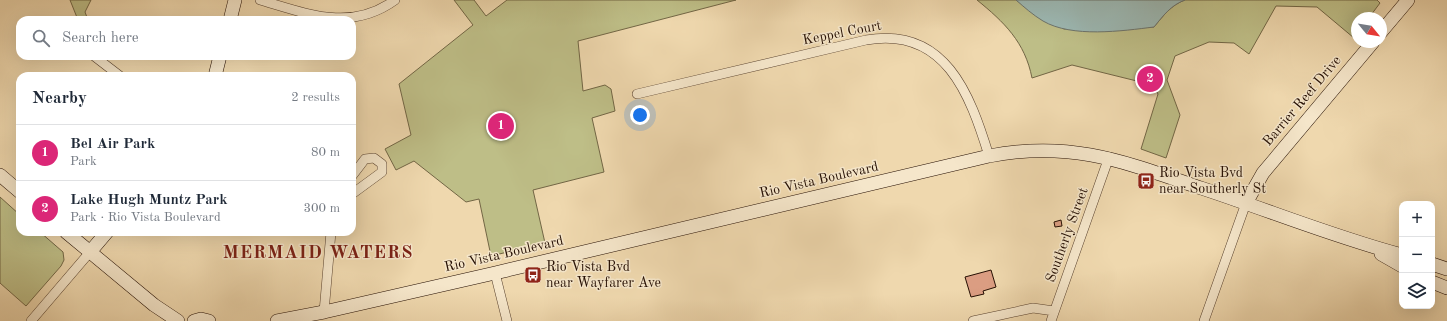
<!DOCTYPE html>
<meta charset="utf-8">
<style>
body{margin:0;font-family:"Old Standard TT",serif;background:#f6f6f7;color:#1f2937}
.controls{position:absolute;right:12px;bottom:12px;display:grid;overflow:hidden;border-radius:8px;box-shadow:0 4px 16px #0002}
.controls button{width:36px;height:36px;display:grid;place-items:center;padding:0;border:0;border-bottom:1px solid #e0e1e3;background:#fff;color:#1f2937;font:20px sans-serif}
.compass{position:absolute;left:1351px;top:12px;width:36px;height:36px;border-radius:50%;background:#fff;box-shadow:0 4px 16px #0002;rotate:120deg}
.you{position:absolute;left:640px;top:115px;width:14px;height:14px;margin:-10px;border:3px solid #fff;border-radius:50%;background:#1a73e8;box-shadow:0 0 0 6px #1a73e833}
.badge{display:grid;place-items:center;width:26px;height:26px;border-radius:50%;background:#db2777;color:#fff;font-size:13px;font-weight:700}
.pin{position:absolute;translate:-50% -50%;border:2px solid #fff;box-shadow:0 1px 4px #0006}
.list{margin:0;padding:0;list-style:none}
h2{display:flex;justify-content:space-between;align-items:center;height:52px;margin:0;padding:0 16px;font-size:17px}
h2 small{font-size:13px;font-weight:400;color:#747a83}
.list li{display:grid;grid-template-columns:26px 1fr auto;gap:12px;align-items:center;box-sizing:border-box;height:56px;padding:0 16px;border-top:1px solid #e0e1e3}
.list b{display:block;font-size:15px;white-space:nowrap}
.list p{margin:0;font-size:13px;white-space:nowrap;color:#747a83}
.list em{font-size:13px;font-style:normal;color:#747a83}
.icon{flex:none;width:22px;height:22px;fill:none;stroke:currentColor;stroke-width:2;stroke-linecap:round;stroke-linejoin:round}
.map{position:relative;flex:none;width:1447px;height:321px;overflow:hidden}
.search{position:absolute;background:#fff;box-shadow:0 4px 16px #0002;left:16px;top:16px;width:340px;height:44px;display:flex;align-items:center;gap:10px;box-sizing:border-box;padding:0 14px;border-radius:12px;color:#747a83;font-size:15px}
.panel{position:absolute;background:#fff;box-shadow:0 4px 16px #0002;left:16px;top:72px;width:340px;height:164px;border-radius:12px}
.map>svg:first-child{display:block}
.green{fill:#bebe87;stroke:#726645}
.water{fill:#9cb8b3;stroke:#6c746d}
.building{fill:#db9d82;stroke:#250f03}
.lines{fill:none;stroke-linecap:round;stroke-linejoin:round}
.street-casing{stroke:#58412e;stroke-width:10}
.secondary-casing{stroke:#250f03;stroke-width:14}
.street{stroke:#f5e6ca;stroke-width:9}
.secondary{stroke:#f5e6ca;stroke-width:13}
.labels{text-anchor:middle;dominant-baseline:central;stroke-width:3;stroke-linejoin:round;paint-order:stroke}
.street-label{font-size:14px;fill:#250f03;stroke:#f5e6ca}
.poi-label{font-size:14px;fill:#250f03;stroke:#f5e6ca;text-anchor:start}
.district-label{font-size:18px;font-weight:bold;letter-spacing:1px;fill:#7a1f14;stroke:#f5e6ca}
</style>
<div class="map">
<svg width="1447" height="321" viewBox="0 0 1447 321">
<rect width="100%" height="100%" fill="#efd8ae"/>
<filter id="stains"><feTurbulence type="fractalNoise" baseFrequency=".005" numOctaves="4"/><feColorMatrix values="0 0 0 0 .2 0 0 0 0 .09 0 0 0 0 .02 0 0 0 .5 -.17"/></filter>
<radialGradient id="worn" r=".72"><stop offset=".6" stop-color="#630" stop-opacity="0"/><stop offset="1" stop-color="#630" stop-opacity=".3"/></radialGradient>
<path class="green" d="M 70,0 L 91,0 L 85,12 L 88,20 L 78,20 Z
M 454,0 L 474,0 L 486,16 L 507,0 L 736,0 L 578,41 L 583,91 L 605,85 L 611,89 L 615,111 L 592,118 L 604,172 L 533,190 L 545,243 L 491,256 L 479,199 L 466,202 L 414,161 L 396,170 L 385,149 L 411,135 L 399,84 L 473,25 Z
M 977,0 L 1016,0 L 1064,29 L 1154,27 C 1163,16 1171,5 1185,0 L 1377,0 L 1380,3 L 1371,15 L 1372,18 L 1357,18 L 1357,34 L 1354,38 L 1317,7 L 1276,6 L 1249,54 L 1234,43 L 1209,42 L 1175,56 L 1167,80 L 1180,115 L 1166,158 L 1141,149 L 1158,94 L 1153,85 L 1072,65 L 1032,78 C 1025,42 1004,22 977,0 Z
M 0,197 L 20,215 L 20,232 L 40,232 L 63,252 L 64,260 L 61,266 L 26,306 L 0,283 Z"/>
<path class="water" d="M 1016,0 L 1185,0 C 1171,5 1163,16 1154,27 C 1122,31 1072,38 1043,21 C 1033,15 1024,7 1016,0 Z"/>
<path class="building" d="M 1061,220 L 1062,226 L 1055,227 L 1054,222 Z
M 991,270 L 996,287 L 983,291 L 984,294 L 971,297 L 965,277 Z"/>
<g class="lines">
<g class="street-casing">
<path id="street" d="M 260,0 C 308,14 351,32 395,0
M 94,56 L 120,76
M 637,94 L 866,40 C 945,26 970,94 989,156
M 352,176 L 365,159 L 374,158 L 382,164 L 382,172 L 352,194
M 495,273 L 507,321
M 324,312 L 331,232
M 31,321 L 90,252
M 973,321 L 1033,308 L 1054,311
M 1051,321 L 1109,157
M 1204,321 L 1246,203"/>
</g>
<g class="secondary-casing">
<path id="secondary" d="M 230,20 L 235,0
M 1381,32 L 1408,0
M 215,76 L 220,56
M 0,175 L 20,192
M 1246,203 L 1263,173 L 1373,42
M 66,232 L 154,305 L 178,321
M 90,252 L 107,232
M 1381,254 L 1402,266
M 1432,264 L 1447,269
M 1432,282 L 1447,288
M 194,321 L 201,319 L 209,321
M 277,321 L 324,312 L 495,273 L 989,156 C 1071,140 1125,162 1201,188 C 1268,210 1334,237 1402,255"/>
</g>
<use href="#street" class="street"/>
<use href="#secondary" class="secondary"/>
</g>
<defs>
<g id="bus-square" transform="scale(0.9)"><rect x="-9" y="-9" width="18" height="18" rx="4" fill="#8f2418" stroke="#f5e6ca"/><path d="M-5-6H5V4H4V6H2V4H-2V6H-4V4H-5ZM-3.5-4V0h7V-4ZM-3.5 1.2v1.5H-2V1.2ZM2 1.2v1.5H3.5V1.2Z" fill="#fff"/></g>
</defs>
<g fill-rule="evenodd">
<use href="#bus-square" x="1146" y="181"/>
<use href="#bus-square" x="533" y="275"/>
</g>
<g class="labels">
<g class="street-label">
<text transform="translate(842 33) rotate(-11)">Keppel Court</text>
<text transform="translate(1302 101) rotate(-50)">Barrier Reef Drive</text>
<text transform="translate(819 180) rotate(-13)">Rio Vista Boulevard</text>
<text transform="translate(1067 235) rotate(-70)">Southerly Street</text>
<text transform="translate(504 254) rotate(-13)">Rio Vista Boulevard</text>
</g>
<g class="poi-label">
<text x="1159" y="173">Rio Vista Bvd<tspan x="1159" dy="16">near Southerly St</tspan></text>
<text x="546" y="267">Rio Vista Bvd<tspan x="546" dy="16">near Wayfarer Ave</tspan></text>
</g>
<g class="district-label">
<text x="318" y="253">MERMAID WATERS</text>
</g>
</g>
<rect width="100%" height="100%" filter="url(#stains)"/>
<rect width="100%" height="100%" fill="url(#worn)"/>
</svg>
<div class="controls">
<button>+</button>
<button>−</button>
<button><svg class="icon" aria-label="layers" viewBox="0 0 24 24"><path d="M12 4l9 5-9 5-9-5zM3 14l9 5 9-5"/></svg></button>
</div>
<svg class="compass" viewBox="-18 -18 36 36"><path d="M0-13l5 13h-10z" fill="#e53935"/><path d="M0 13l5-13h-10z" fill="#747a83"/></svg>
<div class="you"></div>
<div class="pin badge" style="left:501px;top:126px">1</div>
<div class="pin badge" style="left:1150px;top:79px">2</div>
<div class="search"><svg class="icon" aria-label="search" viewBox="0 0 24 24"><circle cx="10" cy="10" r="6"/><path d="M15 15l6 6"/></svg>Search here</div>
<section class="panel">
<h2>Nearby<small>2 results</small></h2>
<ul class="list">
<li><span class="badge">1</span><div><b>Bel Air Park</b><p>Park</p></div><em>80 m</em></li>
<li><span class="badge">2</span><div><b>Lake Hugh Muntz Park</b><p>Park · Rio Vista Boulevard</p></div><em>300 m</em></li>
</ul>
</section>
</div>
